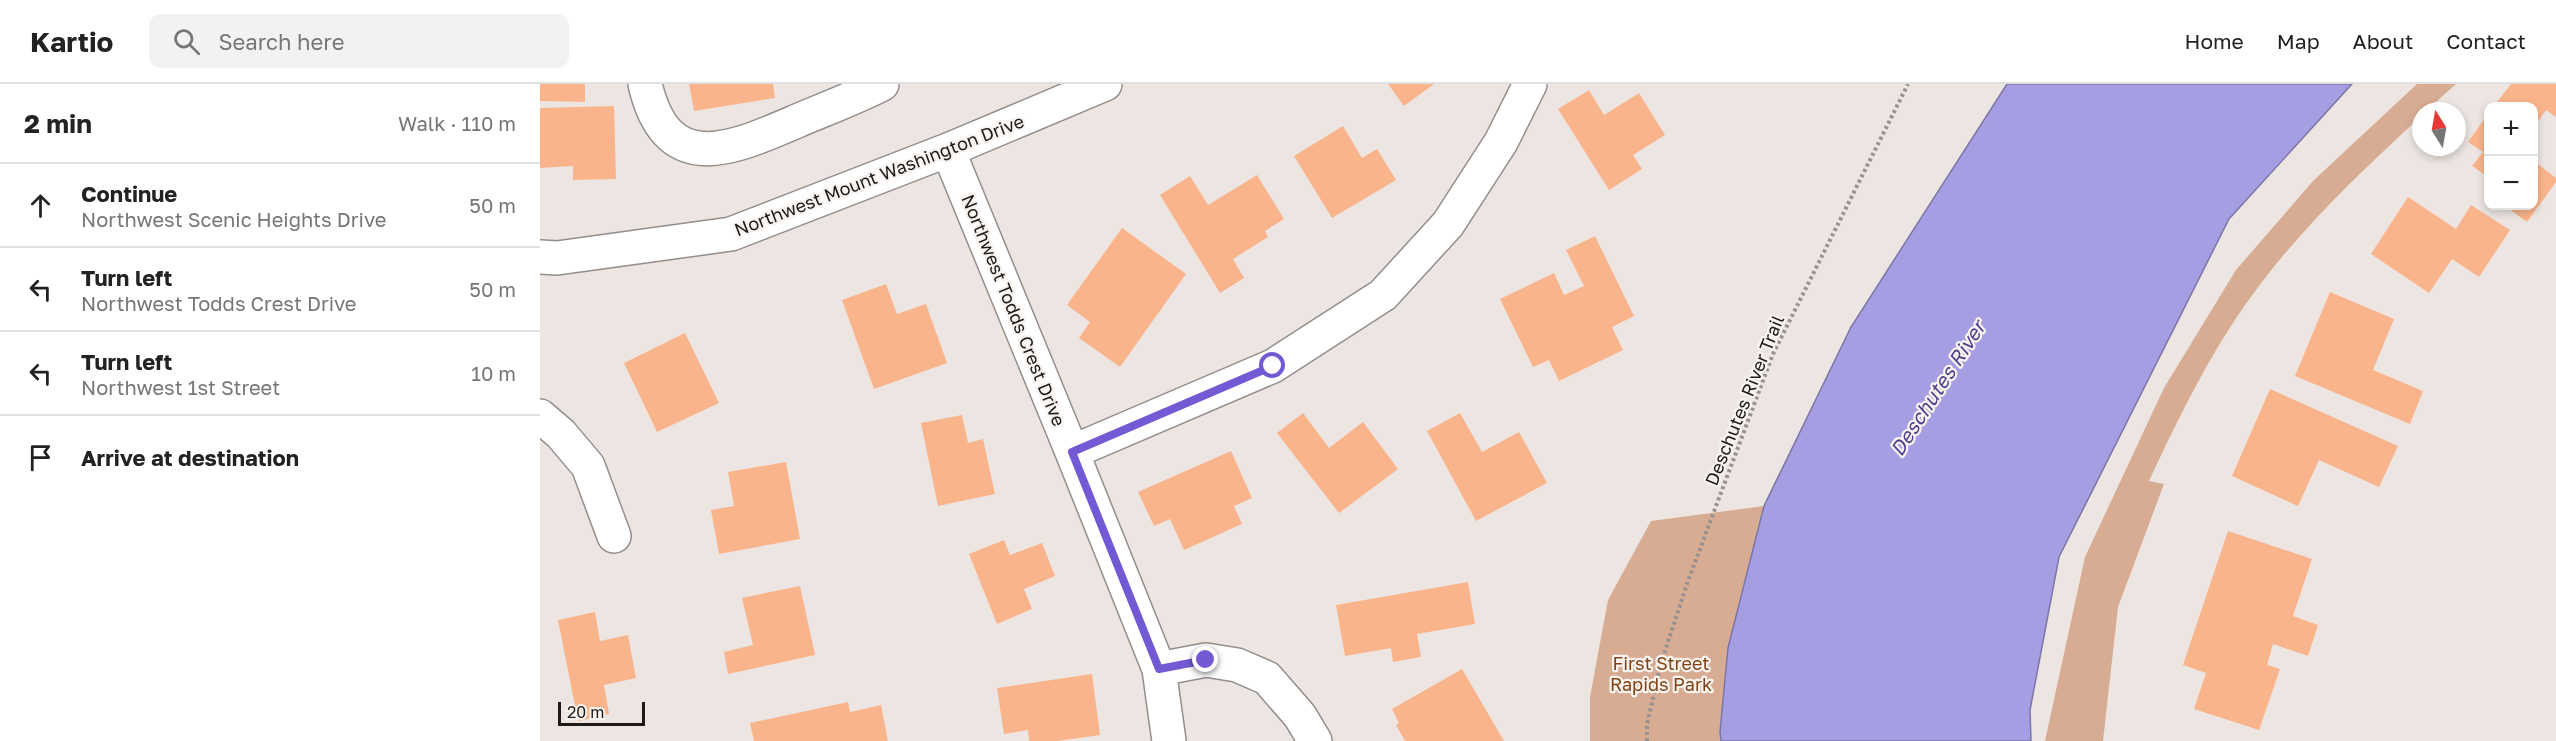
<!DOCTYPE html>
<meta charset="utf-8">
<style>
body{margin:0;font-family:"Golos Text",sans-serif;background:#f2f2f2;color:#222}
.controls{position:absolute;right:18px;top:18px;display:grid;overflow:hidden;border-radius:12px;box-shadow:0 3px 9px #0003}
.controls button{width:54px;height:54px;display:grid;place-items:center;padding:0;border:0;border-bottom:2px solid #e0e0e0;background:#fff;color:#222;font:30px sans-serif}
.compass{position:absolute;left:1872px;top:18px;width:54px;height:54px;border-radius:50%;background:#fff;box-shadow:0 3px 9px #0003;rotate:349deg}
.scale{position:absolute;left:18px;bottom:15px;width:87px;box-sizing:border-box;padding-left:6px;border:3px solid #1d1a19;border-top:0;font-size:16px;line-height:21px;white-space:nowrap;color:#1d1a19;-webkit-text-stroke:4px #f9f3ef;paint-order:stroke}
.stop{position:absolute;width:18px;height:18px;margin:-14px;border:4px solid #735ad4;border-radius:50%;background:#fff}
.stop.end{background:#735ad4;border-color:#fff;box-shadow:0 2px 6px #0008}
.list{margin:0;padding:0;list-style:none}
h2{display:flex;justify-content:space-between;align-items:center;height:78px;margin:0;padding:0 24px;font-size:26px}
h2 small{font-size:20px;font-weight:400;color:#767676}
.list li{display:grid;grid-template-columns:39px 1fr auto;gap:18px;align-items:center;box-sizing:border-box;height:84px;padding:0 24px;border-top:2px solid #e0e0e0}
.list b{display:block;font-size:22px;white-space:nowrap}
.list p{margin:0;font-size:20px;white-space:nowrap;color:#767676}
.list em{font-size:20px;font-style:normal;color:#767676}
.icon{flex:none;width:33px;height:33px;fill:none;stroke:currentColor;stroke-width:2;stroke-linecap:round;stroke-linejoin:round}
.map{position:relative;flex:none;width:2016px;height:657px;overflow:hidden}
header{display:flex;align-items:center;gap:36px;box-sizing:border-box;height:84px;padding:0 30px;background:#fff;border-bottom:2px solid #e0e0e0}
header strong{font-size:28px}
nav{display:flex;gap:33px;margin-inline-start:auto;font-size:21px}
.search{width:420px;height:54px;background:#f2f2f2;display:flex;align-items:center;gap:15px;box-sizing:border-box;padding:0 21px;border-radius:12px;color:#767676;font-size:22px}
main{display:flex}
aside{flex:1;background:#fff}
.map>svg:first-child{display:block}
.green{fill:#d8ac92}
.water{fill:#a59ee2;stroke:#7c76a6;stroke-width:1.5}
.building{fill:#fab48b}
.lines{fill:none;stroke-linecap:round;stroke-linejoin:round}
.minor-casing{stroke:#948e8b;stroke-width:36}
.major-casing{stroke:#948e8b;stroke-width:36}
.path{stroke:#97918f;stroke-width:4;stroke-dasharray:3 3;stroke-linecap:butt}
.minor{stroke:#fff;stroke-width:33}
.major{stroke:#fff;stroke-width:33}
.route{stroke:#735ad4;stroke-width:8}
.labels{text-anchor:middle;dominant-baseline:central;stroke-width:4.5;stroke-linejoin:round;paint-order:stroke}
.street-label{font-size:18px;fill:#1d1a19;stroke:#f9f3ef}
.park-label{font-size:18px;fill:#814216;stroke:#f9f3ef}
.water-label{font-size:20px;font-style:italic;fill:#4e3f90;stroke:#f9f3ef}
</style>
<header>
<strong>Kartio</strong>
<div class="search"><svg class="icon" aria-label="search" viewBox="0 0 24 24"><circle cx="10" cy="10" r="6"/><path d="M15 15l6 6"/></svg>Search here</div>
<nav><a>Home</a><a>Map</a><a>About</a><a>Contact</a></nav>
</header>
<main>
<aside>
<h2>2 min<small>Walk · 110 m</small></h2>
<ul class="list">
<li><svg class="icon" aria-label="ahead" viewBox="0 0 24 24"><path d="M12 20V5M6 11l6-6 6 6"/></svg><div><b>Continue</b><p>Northwest Scenic Heights Drive</p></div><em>50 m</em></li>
<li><svg class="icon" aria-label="left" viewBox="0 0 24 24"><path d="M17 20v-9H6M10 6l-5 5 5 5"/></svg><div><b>Turn left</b><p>Northwest Todds Crest Drive</p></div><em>50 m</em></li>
<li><svg class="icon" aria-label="left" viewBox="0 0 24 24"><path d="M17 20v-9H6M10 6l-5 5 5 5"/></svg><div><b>Turn left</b><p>Northwest 1st Street</p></div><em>10 m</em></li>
<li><svg class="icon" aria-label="arrive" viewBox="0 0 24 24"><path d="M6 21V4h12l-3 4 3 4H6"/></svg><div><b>Arrive at destination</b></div></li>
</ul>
</aside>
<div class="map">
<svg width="2016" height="657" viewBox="0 0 2016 657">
<rect width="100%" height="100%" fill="#ece5e2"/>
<path class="green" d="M 1877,0 L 1916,0 L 1886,27 L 1881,27 L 1881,32 C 1821,88 1761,144 1713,210 C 1671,267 1639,333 1609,397 L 1624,400 L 1578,523 L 1563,657 L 1505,657 L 1545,473 L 1624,304 L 1696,186 L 1773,97 Z
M 1224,422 L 1188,564 L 1180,648 L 1181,657 L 1050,657 L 1050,613 L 1068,516 L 1111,437 Z"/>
<path class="water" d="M 1467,0 L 1812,0 L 1689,135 L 1519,473 L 1490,626 L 1491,657 L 1181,657 L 1180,648 L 1188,564 L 1224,422 L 1311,243 Z"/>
<path class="building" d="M 0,0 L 45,0 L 45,18 L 0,17 Z
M 149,0 L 233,0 L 235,14 L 154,27 Z
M 848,0 L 894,0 L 864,22 Z
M 1971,0 L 2016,0 L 2016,33 L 2006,26 L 1994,43 L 1994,22 L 1954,22 Z
M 1049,6 L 1064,31 L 1099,9 L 1125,51 L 1093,71 L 1102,85 L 1069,106 L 1018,25 Z
M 74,22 L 76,95 L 33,96 L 33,82 L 0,84 L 0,24 Z
M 1948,30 L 1948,93 L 1932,82 L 1943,68 L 1928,58 Z
M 803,42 L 822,74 L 837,65 L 856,96 L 792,134 L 754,72 Z
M 1994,77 L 2016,94 L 2016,98 L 1987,138 L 1965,122 L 1994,122 Z
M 717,91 L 744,135 L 725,147 L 728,153 L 693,175 L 704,194 L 680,209 L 620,111 L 650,92 L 668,121 Z
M 1868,113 L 1916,145 L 1931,121 L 1970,146 L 1939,193 L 1912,175 L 1889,209 L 1831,170 Z
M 582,144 L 646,190 L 580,283 L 539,254 L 550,238 L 527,221 Z
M 1055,152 L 1094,232 L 1072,243 L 1083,266 L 1019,297 L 1009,276 L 993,283 L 960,215 L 1014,189 L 1024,211 L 1044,202 L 1026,166 Z
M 346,200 L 357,230 L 386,220 L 407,279 L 334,305 L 302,216 Z
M 1790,208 L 1854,235 L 1833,286 L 1883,307 L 1870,340 L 1755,292 Z
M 145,249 L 179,319 L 117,348 L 84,279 Z
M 1730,305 L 1858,362 L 1839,403 L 1779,376 L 1758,422 L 1692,392 Z
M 763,329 L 789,364 L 823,338 L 858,385 L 799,429 L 737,349 Z
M 920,329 L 942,368 L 979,348 L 1007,399 L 936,437 L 887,347 Z
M 422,331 L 428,359 L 443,355 L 455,410 L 398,422 L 381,339 Z
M 691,367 L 712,414 L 694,422 L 702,440 L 644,466 L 630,435 L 614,442 L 598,408 Z
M 246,378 L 260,455 L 179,470 L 171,426 L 194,422 L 188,388 Z
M 1688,447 L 1772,475 L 1753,532 L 1778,541 L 1768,572 L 1733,560 L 1727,581 L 1740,585 L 1719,646 L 1654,625 L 1666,589 L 1643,581 Z
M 464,456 L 470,471 L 502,459 L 515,492 L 484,505 L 492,525 L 457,540 L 429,470 Z
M 928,498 L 935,540 L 877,550 L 881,573 L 853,578 L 851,564 L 805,572 L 796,521 Z
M 260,502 L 275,571 L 188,590 L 184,568 L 213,561 L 202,514 Z
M 55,528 L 60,557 L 88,551 L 96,594 L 64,601 L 69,630 L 38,637 L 18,536 Z
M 922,585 L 964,657 L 865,657 L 856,641 L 859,639 L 852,625 Z
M 552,590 L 560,651 L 517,657 L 489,657 L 488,646 L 464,650 L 457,604 Z
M 308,618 L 310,628 L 341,621 L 348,657 L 214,657 L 210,639 Z"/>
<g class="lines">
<g class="minor-casing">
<path id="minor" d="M 105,0 C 127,95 192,65 257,37 C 285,25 315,14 342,0
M 408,66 L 532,368 L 619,585 L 629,657
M 0,332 L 21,350 L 48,382 L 74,452
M 532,368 L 733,282 L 843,211 L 908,140 L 961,58 L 990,0
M 619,585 L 666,576 L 697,581 L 727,594 L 760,632 L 775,657"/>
</g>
<g class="major-casing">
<path id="major" d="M 0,173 L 17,174 L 191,150 L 408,66 L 565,0"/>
</g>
<path class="path" d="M 1107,657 L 1107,640 L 1121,579 L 1148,497 L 1233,270 L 1368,0"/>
<use href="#minor" class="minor"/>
<use href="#major" class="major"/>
</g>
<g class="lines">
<path class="route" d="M 666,576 L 619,585 L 532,368 L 733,282"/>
</g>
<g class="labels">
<g class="street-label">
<text transform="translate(339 91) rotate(-21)">Northwest Mount Washington Drive</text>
<text transform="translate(474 226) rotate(68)">Northwest Todds Crest Drive</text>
<text transform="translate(1204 316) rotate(-68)">Deschutes River Trail</text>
</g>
<g class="park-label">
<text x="1121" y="579">First Street<tspan x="1121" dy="21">Rapids Park</tspan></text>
</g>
<g class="water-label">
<text transform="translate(1397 304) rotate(-57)">Deschutes River</text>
</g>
</g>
</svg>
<div class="controls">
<button>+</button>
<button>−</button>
</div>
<svg class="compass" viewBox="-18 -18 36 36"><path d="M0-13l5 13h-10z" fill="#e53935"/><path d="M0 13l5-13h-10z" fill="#767676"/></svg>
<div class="scale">20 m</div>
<div class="stop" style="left:733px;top:282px"></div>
<div class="stop end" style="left:666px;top:576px"></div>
</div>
</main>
